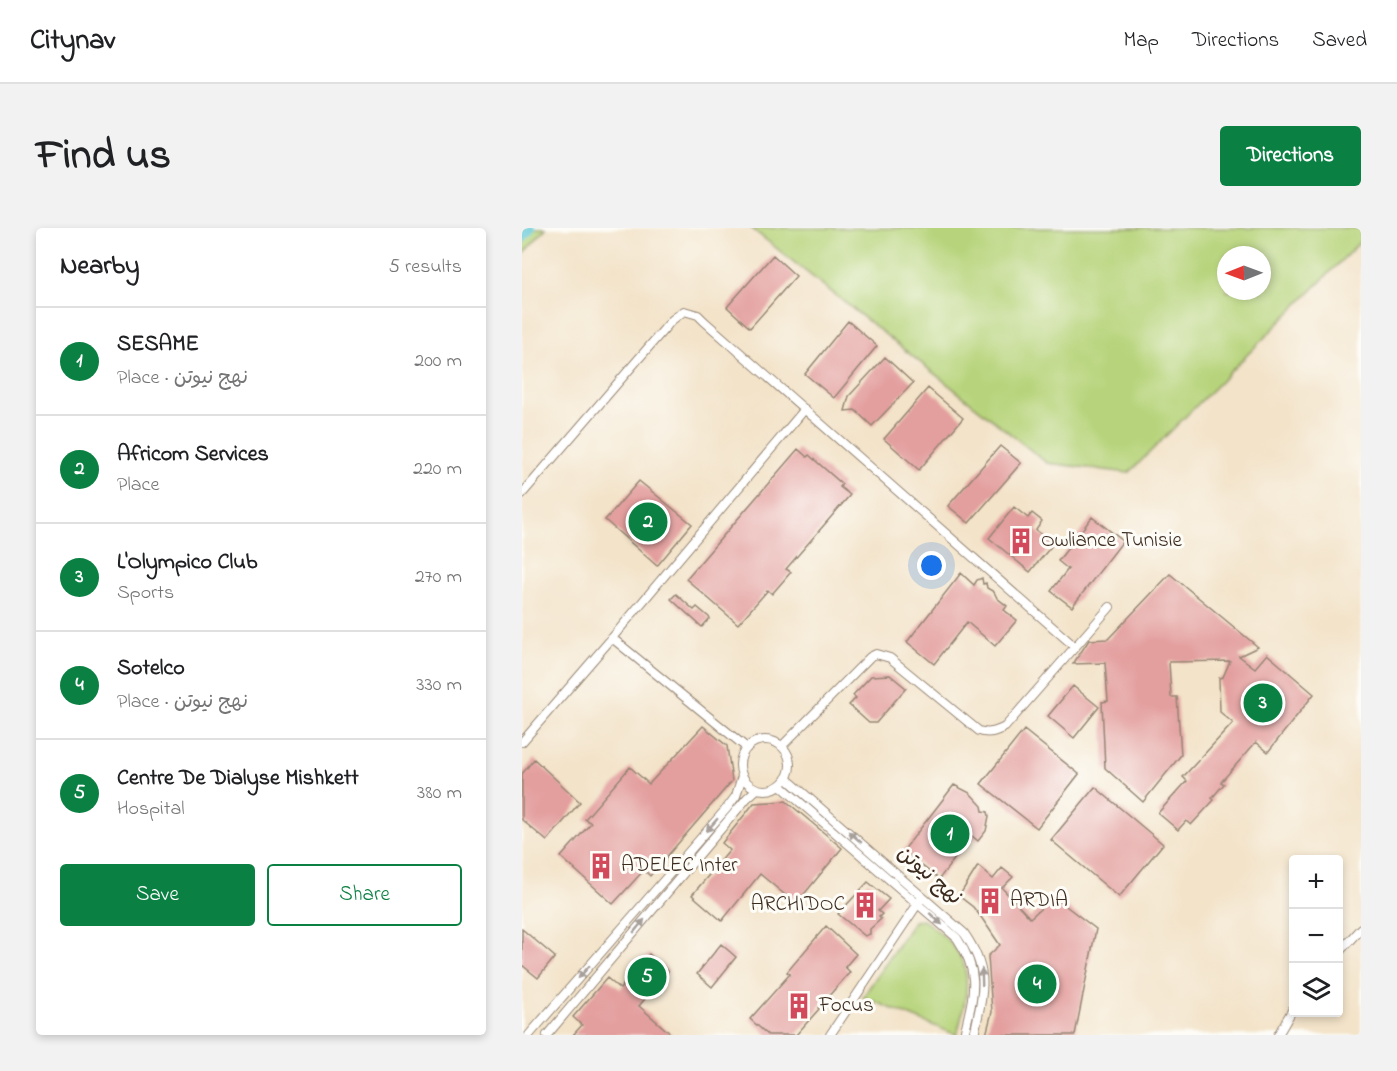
<!DOCTYPE html>
<meta charset="utf-8">
<style>
body{margin:0;font-family:"Indie Flower","Playpen Sans Arabic",sans-serif;background:#f2f2f2;color:#202124}
.controls{position:absolute;right:18px;bottom:18px;display:grid;overflow:hidden;border-radius:6px;box-shadow:0 3px 9px #0003}
.controls button{width:54px;height:54px;display:grid;place-items:center;padding:0;border:0;border-bottom:2px solid #e0e0e0;background:#fff;color:#202124;font:30px sans-serif}
.compass{position:absolute;left:695px;top:18px;width:54px;height:54px;border-radius:50%;background:#fff;box-shadow:0 3px 9px #0003;rotate:269deg}
.you{position:absolute;left:410px;top:338px;width:21px;height:21px;margin:-15px;border:4px solid #fff;border-radius:50%;background:#1a73e8;box-shadow:0 0 0 9px #1a73e833}
.badge{display:grid;place-items:center;width:39px;height:39px;border-radius:50%;background:#0b8043;color:#fff;font-size:20px;font-weight:700}
.pin{position:absolute;translate:-50% -50%;border:3px solid #fff;box-shadow:0 2px 6px #0006}
.list{margin:0;padding:0;list-style:none}
h2{display:flex;justify-content:space-between;align-items:center;height:78px;margin:0;padding:0 24px;font-size:26px}
h2 small{font-size:20px;font-weight:400;color:#757577}
.list li{display:grid;grid-template-columns:39px 1fr auto;gap:18px;align-items:center;box-sizing:border-box;height:108px;padding:0 24px;border-top:2px solid #e0e0e0}
.list b{display:block;font-size:22px;white-space:nowrap}
.list p{margin:0;font-size:20px;white-space:nowrap;color:#757577}
.list em{font-size:20px;font-style:normal;color:#757577}
.actions{display:flex;gap:12px;padding:18px 24px}
.actions a{flex:1;padding:14px 0;border:2px solid #0b8043;border-radius:6px;text-align:center;font-size:21px;color:#0b8043}
.actions .main{background:#0b8043;color:#fff}
.icon{flex:none;width:33px;height:33px;fill:none;stroke:currentColor;stroke-width:2;stroke-linecap:round;stroke-linejoin:round}
.map{position:relative;flex:none;width:839px;height:807px;overflow:hidden;border-radius:6px}
header{display:flex;align-items:center;gap:36px;box-sizing:border-box;height:84px;padding:0 30px;background:#fff;border-bottom:2px solid #e0e0e0}
header strong{font-size:28px}
nav{display:flex;gap:33px;margin-inline-start:auto;font-size:21px}
.intro{display:flex;align-items:center;justify-content:space-between;box-sizing:border-box;height:144px;padding:0 36px}
h1{margin:0;font-size:42px}
.button{padding:15px 27px;border-radius:6px;background:#0b8043;color:#fff;font-size:21px;font-weight:700}
main{display:flex;gap:36px;padding:0 36px}
aside{flex:1;background:#fff;border-radius:6px;box-shadow:0 3px 9px #0003}
.map>svg:first-child{display:block}
.green{fill:#b7d47b;stroke:#797f4c;stroke-width:1.5;fill-rule:evenodd}
.lines{fill:none;stroke-linecap:round;stroke-linejoin:round}
.canal{stroke:#5ec8d8;stroke-width:9}
.building{fill:#e39f9e}
.street-casing{stroke:#978674;stroke-width:10}
.street{stroke:#fff;stroke-width:8}
.oneway{fill:#a79f9a}
.labels{text-anchor:middle;dominant-baseline:central;stroke-width:6;stroke-linejoin:round;paint-order:stroke}
.poi-label{font-size:21px;fill:#3b2a1e;stroke:#fdfcf7;text-anchor:start}
.street-label{font-size:21px;fill:#3b2a1e;stroke:#fdfcf7}
</style>
<header>
<strong>Citynav</strong>
<nav><a>Map</a><a>Directions</a><a>Saved</a></nav>
</header>
<div class="intro"><h1>Find us</h1><a class="button">Directions</a></div>
<main>
<aside>
<h2>Nearby<small>5 results</small></h2>
<ul class="list">
<li><span class="badge">1</span><div><b>SESAME</b><p>Place · نهج نيوتن</p></div><em>200 m</em></li>
<li><span class="badge">2</span><div><b>Africom Services</b><p>Place</p></div><em>220 m</em></li>
<li><span class="badge">3</span><div><b>L'Olympico Club</b><p>Sports</p></div><em>270 m</em></li>
<li><span class="badge">4</span><div><b>Sotelco</b><p>Place · نهج نيوتن</p></div><em>330 m</em></li>
<li><span class="badge">5</span><div><b>Centre De Dialyse Mishkett</b><p>Hospital</p></div><em>380 m</em></li>
</ul>
<div class="actions"><a class="main">Save</a><a>Share</a></div>
</aside>
<div class="map">
<svg width="839" height="807" viewBox="0 0 839 807">
<rect width="100%" height="100%" fill="#fdfcf7"/>
<filter id="ink" filterUnits="userSpaceOnUse"><feTurbulence type="fractalNoise" baseFrequency=".0167" numOctaves="2"/><feDisplacementMap in="SourceGraphic" scale="12" xChannelSelector="R" yChannelSelector="G"/><feConvolveMatrix kernelMatrix="1 2 1 2 8 2 1 2 1" color-interpolation-filters="sRGB"/></filter>
<filter id="wash" filterUnits="userSpaceOnUse"><feTurbulence type="fractalNoise" baseFrequency=".008" numOctaves="4" result="noise"/><feDisplacementMap in="SourceGraphic" scale="24" xChannelSelector="R" yChannelSelector="G"/><feGaussianBlur stdDeviation="1.35" result="paint"/><feColorMatrix in="noise" values="0 0 0 0 0 0 0 0 0 0 0 0 0 0 0 0 0 1.4 0 .05"/><feComposite in="paint" operator="in"/></filter>
<g filter="url(#wash)">
<rect width="100%" height="100%" fill="#f3e3c9"/>
<path class="green" d="M 0,0 L 24,0 L 0,27 Z
M 229,0 L 839,0 L 839,13 L 607,245 L 525,235 ZM 704,27 L 740,27 L 740,63 L 704,63 Z
M 401,692 C 453,728 450,750 435,807 L 341,769 L 392,693 Z"/>
<g class="lines">
<path class="canal" d="M 0,11 L 9,0"/>
</g>
<g id="blocks">
<path class="building" d="M 251,27 L 274,48 L 228,100 L 205,79 Z
M 326,93 L 355,118 L 312,170 L 283,146 Z
M 363,129 L 391,155 L 350,198 L 333,182 L 323,183 L 327,168 Z
M 406,160 L 441,190 L 397,242 L 362,211 Z
M 478,218 L 499,235 L 447,295 L 426,278 Z
M 276,221 L 285,229 L 287,227 L 320,256 L 318,259 L 328,267 L 264,341 L 269,344 L 250,366 L 246,362 L 216,396 L 164,351 Z
M 117,253 L 170,296 L 135,338 L 83,292 Z
M 492,279 L 506,290 L 510,285 L 520,293 L 514,302 L 531,316 L 508,344 L 467,310 Z
M 570,289 L 601,313 L 550,379 L 529,363 L 546,341 L 536,333 Z
M 439,345 L 452,357 L 455,352 L 460,350 L 461,356 L 464,355 L 465,360 L 472,364 L 475,370 L 485,378 L 482,382 L 495,392 L 473,418 L 445,394 L 412,436 L 385,414 Z
M 648,346 L 736,419 L 717,428 L 733,440 L 745,426 L 792,466 L 746,524 L 734,514 L 699,554 L 702,556 L 690,570 L 692,572 L 669,597 L 664,593 L 656,602 L 636,585 L 665,553 L 661,549 L 711,495 L 698,484 L 697,450 L 701,449 L 708,433 L 647,434 L 649,469 L 655,469 L 659,527 L 621,574 L 583,540 L 580,474 L 586,473 L 583,435 L 551,436 L 567,412 L 586,411 Z
M 154,366 L 172,382 L 175,379 L 188,390 L 180,399 L 149,371 Z
M 368,447 L 384,460 L 354,495 L 347,495 L 327,477 L 334,470 L 331,467 L 349,448 Z
M 551,458 L 577,479 L 552,510 L 526,488 Z
M 181,498 L 205,518 L 210,553 L 128,648 L 122,642 L 91,676 L 39,629 L 69,595 L 63,591 L 108,539 L 127,556 Z
M 502,502 L 557,546 L 515,600 L 459,556 Z
M 12,531 L 58,574 L 25,613 L 0,592 L 0,546 Z
M 432,557 L 448,565 L 460,578 L 461,583 L 466,584 L 467,588 L 464,603 L 456,613 L 450,608 L 417,651 L 381,623 Z
M 573,559 L 641,616 L 597,669 L 529,612 Z
M 264,573 L 320,620 L 274,676 L 238,646 L 200,693 L 170,667 L 208,622 L 200,615 L 232,575 Z
M 456,638 L 471,651 L 480,640 L 491,649 L 480,660 L 508,690 L 532,669 L 574,701 L 553,807 L 464,807 L 470,784 L 466,728 L 478,717 L 459,689 L 451,679 L 437,668 Z
M 346,654 L 367,671 L 356,683 L 360,686 L 357,689 L 359,691 L 348,701 L 348,706 L 343,708 L 316,686 Z
M 304,698 L 334,726 L 323,739 L 328,744 L 296,780 L 297,781 L 274,807 L 246,807 L 228,791 L 268,746 L 265,744 Z
M 0,701 L 33,729 L 16,750 L 0,737 Z
M 199,716 L 214,729 L 190,759 L 175,746 Z
M 127,726 L 146,743 L 117,778 L 150,807 L 51,807 L 60,797 L 51,789 L 85,750 L 98,761 Z"/>
</g>
</g>
<g filter="url(#ink)">
<use href="#blocks" fill-opacity="0" stroke="#978674" stroke-width="1.5"/>
<g class="lines">
<g class="street-casing">
<path id="street" d="M 0,266 L 150,92 L 162,83 L 176,87 L 182,93 L 552,418
M 90,410 L 225,520
M218 537a25 25 0 1 1 50 0a25 25 0 1 1-50 0Z
M 0,514 L 90,410 L 283,181
M 260,518 L 348,429 L 354,426 L 368,430 L 457,503 C 467,506 473,504 483,499 L 588,379
M 264,550 L 442,705 C 469,744 461,764 452,807
M 258,557 L 435,710 C 460,747 451,767 442,807
M 816,725 L 839,700
M 7,807 L 205,580 L 214,568 L 220,548
M 25,807 L 225,570 L 235,561
M 308,807 L 399,671
M 756,807 L 772,779"/>
</g>
<use href="#street" class="street"/>
</g>
<defs><path id="oneway-solid" d="M-6-.8H1V-3.2L6.5 0L1 3.2V.8H-6Z" transform="scale(1.5)"/></defs>
<g class="oneway">
<use href="#oneway-solid" transform="translate(190 597) rotate(131)"/>
<use href="#oneway-solid" transform="translate(333 609) rotate(-139)"/>
<use href="#oneway-solid" transform="translate(414 691) rotate(42)"/>
<use href="#oneway-solid" transform="translate(117 698) rotate(-50)"/>
<use href="#oneway-solid" transform="translate(62 744) rotate(131)"/>
<use href="#oneway-solid" transform="translate(460 749) rotate(-92)"/>
</g>
</g>
<defs>
<g id="building-bare" transform="scale(2.07)"><path d="M-4-6H4V6H1V3H-1V6H-4ZM-2.5-4.3h1.7v1.8h-1.7ZM.8-4.3h1.7v1.8H.8ZM-2.5-1h1.7V.8h-1.7ZM.8-1h1.7V.8H.8Z" fill="#d1495b" stroke="#fdfcf7" stroke-width="2.5" paint-order="stroke"/></g>
</defs>
<g fill-rule="evenodd">
<use href="#building-bare" x="499" y="313"/>
<use href="#building-bare" x="79" y="638"/>
<use href="#building-bare" x="468" y="673"/>
<use href="#building-bare" x="343" y="677"/>
<use href="#building-bare" x="277" y="778"/>
</g>
<g class="labels">
<g class="poi-label">
<text x="519" y="313">Owliance Tunisie</text>
<text x="99" y="638">ADELEC Inter</text>
<text x="488" y="673">ARDIA</text>
<text x="323" y="677" text-anchor="end">ARCHIDOC</text>
<text x="297" y="778">Focus</text>
</g>
<g class="street-label">
<text transform="translate(407 648) rotate(41)">نهج نيوتن</text>
</g>
</g>
</svg>
<div class="controls">
<button>+</button>
<button>−</button>
<button><svg class="icon" aria-label="layers" viewBox="0 0 24 24"><path d="M12 4l9 5-9 5-9-5zM3 14l9 5 9-5"/></svg></button>
</div>
<svg class="compass" viewBox="-18 -18 36 36"><path d="M0-13l5 13h-10z" fill="#e53935"/><path d="M0 13l5-13h-10z" fill="#757577"/></svg>
<div class="you"></div>
<div class="pin badge" style="left:428px;top:606px">1</div>
<div class="pin badge" style="left:126px;top:294px">2</div>
<div class="pin badge" style="left:741px;top:475px">3</div>
<div class="pin badge" style="left:515px;top:756px">4</div>
<div class="pin badge" style="left:125px;top:749px">5</div>
</div>
</main>
